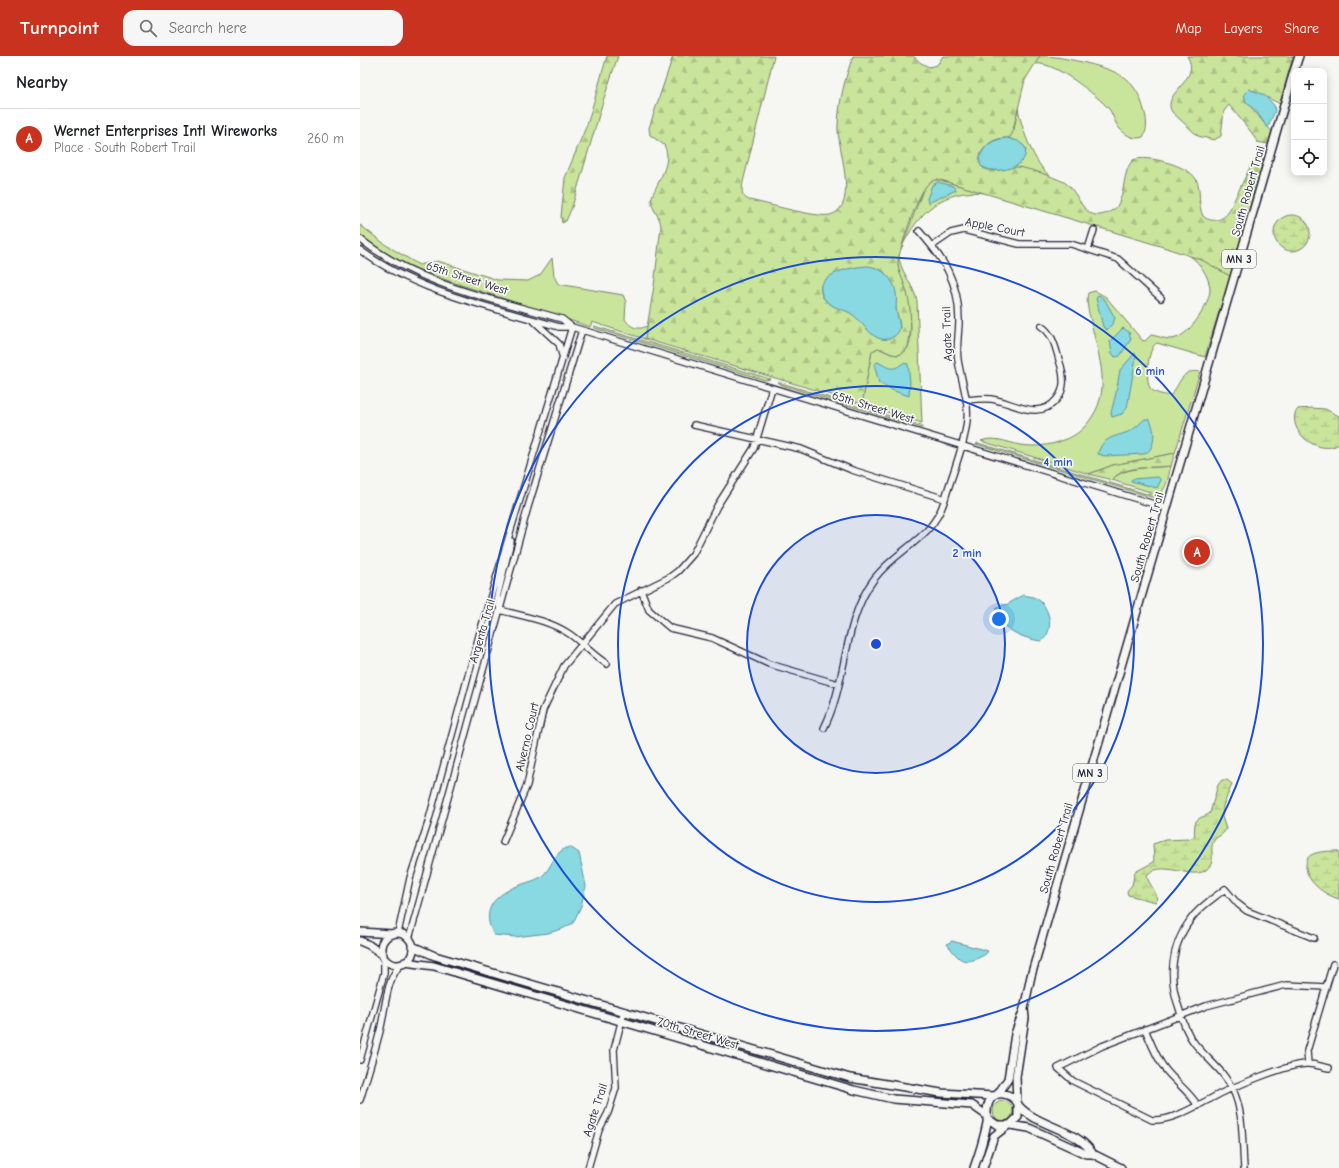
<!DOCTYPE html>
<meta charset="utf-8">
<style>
body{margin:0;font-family:"Comic Neue",sans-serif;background:#f6f6f6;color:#202124}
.controls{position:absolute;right:12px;top:12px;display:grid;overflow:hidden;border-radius:8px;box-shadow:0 2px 10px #0003}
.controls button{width:36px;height:36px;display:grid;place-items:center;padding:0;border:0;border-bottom:1px solid #e0e0e0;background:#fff;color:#202124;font:20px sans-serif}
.you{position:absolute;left:639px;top:563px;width:14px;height:14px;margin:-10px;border:3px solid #fff;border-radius:50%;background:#1a73e8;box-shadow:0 0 0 6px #1a73e833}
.badge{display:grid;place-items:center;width:26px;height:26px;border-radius:50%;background:#c8321e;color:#fff;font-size:13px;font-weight:700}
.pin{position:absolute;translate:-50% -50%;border:2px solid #fff;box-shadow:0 1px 4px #0006}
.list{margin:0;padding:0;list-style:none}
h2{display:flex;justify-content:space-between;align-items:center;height:52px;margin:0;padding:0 16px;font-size:17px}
h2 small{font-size:13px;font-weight:400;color:#757577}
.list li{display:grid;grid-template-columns:26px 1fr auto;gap:12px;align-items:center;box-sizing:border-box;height:60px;padding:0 16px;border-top:1px solid #e0e0e0}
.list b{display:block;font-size:15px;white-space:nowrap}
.list p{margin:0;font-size:13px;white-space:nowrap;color:#757577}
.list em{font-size:13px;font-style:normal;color:#757577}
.icon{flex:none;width:22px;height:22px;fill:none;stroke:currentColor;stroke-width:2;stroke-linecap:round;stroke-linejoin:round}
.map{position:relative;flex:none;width:979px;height:1112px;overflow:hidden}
header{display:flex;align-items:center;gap:24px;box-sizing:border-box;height:56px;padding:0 20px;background:#c8321e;color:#fff}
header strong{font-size:19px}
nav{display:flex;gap:22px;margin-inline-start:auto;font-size:14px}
.search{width:280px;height:36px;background:#f6f6f6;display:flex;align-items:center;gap:10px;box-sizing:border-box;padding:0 14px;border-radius:12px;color:#757577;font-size:15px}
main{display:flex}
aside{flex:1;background:#fff}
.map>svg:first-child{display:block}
.grass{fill:#c9e49b;stroke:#76836b}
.forest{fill:url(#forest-firs);stroke:#76836b;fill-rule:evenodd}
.wetland{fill:url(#wetland-marsh);stroke:#76836b}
.water{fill:#88d9e1;stroke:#5f909f}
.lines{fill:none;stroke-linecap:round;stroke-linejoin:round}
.minor-casing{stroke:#22223b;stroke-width:8}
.major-casing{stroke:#22223b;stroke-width:10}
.minor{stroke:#f6f6f2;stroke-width:5.5}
.major{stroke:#f6f6f2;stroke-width:7}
.ring{fill:none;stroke:#1d4ed8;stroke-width:2}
.labels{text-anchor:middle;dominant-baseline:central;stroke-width:3.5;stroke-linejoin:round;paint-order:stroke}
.shield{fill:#f6f6f2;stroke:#626272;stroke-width:1}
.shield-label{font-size:11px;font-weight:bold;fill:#22223b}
.street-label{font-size:12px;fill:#22223b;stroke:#f6f6f2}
.centre{fill:#1d4ed8;stroke:#f6f6f2;stroke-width:2}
.ring-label{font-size:12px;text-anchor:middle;font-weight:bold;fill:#1d4ed8;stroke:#f6f6f2;stroke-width:3.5;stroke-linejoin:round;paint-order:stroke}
</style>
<header>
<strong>Turnpoint</strong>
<div class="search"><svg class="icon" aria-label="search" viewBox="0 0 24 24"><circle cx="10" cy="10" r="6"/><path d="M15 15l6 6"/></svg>Search here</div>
<nav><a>Map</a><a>Layers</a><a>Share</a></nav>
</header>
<main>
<aside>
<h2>Nearby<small></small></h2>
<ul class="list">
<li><span class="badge">A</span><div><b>Wernet Enterprises Intl Wireworks</b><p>Place · South Robert Trail</p></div><em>260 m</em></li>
</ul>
</aside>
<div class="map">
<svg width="979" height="1112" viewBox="0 0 979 1112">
<defs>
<pattern id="forest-firs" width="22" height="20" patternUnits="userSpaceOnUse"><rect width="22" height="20" fill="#c9e49b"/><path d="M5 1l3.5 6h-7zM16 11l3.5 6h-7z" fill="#acc386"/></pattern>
<pattern id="wetland-marsh" width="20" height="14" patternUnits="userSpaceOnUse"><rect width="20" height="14" fill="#c9e49b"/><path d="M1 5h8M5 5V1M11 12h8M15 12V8" fill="none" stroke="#acc386"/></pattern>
</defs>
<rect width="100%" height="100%" fill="#f6f6f2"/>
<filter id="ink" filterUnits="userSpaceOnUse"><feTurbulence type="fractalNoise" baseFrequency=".025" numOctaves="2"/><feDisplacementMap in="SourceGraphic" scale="8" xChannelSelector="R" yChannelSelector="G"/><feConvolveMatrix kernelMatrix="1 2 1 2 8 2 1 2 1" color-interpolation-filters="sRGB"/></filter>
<g filter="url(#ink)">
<path class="grass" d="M 680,0 C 696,0 707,3 722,6 C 754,14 775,19 784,54 C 787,63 788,73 783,81 C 775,84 767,80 761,74 C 755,69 754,60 749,53 C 739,41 688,0 673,9 Z
M 658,51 C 661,72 674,108 691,121 L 653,111 L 662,104 L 666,94 L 663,89 L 649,82 L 654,74 Z
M 574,124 L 580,124 L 626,137 C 583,132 558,156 541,193 L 563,134 L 569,126 Z
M 0,169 L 26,189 L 59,209 L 78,205 L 138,224 L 168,225 L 180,219 L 192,202 L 194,220 L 198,228 L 263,239 L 266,246 L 265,263 C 270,272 280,275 288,269 L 285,283 L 232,266 L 230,271 C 195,259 160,248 126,237 C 79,222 39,210 0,179 Z
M 539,198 C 538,213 554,229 557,245 L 562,367 L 502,348 L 512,295 L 518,292 L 531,298 L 539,299 C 541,297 545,295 547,293 C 555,282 549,244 545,231 C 541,219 535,211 539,198 Z
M 830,200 L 845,205 L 870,220 L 845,301 L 797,287 C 788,290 785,324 790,332 C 794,337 805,340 811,339 C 820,329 821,312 840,316 L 815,397 L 753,409 L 729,418 L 621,385 C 634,380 646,386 660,389 C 675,391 689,390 704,384 C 716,380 725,372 732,361 C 753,330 736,294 730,261 C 728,254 726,244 728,237 L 735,235 L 746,241 L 782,284 L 785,285 L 791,279 C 799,280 808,285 816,282 C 830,278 850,248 850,233 C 849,220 840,207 830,200 Z
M 234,270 L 410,323 L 405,324 L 241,274 L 234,272 Z
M 418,326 L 562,370 L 562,372 L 422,329 Z
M 618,387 L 790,439 L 790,436 L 752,424 C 763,410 794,412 811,410 C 808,421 806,441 791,441 L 616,388 Z
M633 1055a10 10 0 1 1 20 0a10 10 0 1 1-20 0Z"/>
<path class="forest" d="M 247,0 L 258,0 L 243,45 L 212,151 L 206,165 L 202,167 L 201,161 L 205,122 L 228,66 Z
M 313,0 L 414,0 L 383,126 C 382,133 380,140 389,144 C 405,147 456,162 470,159 C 501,151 476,89 478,69 C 479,45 485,22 493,0 L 553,0 L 561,7 L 569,11 L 577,9 L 583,0 L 680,0 L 665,24 L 652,78 L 649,82 C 636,81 626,87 620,99 L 623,112 C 635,118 642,112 653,111 C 664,110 694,121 704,126 C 722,136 722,175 756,152 C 766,137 762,115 773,104 C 787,98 829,110 836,123 C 842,135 837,148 843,160 C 851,167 861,165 868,157 L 892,107 L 897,102 L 904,102 L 870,220 L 842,204 L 797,189 L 584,125 C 579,123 574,123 569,127 C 558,135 542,188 538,204 C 537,214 542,221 545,230 C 551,248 552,267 549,285 C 548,290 547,296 541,298 C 533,301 525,294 518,292 L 512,295 L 502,348 L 285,283 L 294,230 L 301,170 C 300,160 292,154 291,144 C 295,128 314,107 304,89 L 290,79 L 289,72 ZM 511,211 C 534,215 534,235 536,253 C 537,259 540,265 540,272 L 527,283 C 509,284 506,265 493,258 C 480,250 458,250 461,229 C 475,216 492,210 511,211 Z
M 827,0 L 933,0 L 920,48 L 894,35 L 886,46 C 896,55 902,67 912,75 L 908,88 L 897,86 L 892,77 L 869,49 L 864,55 L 861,80 L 854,84 L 838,80 L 812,56 C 800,37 843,24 827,0 Z
M 815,397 L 811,410 C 794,412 763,409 752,424 L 729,418 L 753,409 Z"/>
<path class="wetland" d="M914 177a18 18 0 1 1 36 0a18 18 0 1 1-36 0Z
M 951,352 L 965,353 L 979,360 L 979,388 C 961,400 930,379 935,358 C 936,356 936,355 938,353 C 942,352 948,353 951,352 Z
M 862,724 L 867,724 L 872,728 L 863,750 L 862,761 L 866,773 C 863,780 856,780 853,786 C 850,793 854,801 851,808 C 839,831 804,801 787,819 C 788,830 799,835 796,846 L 768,839 L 767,835 L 772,829 L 775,816 L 794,806 L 793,788 L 805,784 L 829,783 L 834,781 C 835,776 834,772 835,768 C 836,761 846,761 850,757 L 858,729 Z
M 979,795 L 979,843 C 965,839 946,826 946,810 C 946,806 947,801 951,799 C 958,795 971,795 979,795 Z"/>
<path class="water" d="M 889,33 L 904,39 L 914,49 L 915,55 L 908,71 L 906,70 L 897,56 L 886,46 L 884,38 Z
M 647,82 L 658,85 L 665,91 C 671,112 635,120 621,110 L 619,103 C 624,89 633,83 647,82 Z
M 578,126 L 593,130 L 596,134 L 568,147 L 567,143 L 572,129 Z
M 507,210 C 522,211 534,223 536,237 C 537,243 536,248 536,253 C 537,263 545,274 533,281 C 512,292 503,261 486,255 C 473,251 459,245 461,229 C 469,215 493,211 507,210 Z
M 739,239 L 745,244 L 755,262 L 753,267 L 747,274 L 743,271 L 736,242 Z
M 763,272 L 769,276 L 771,283 L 760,300 L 755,301 L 752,297 L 750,285 Z
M 775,297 L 776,301 L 767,352 L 762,358 L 752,361 L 751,357 L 756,337 L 760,314 Z
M 518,306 C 529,312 532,316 543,307 L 548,308 L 550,326 L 549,340 L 534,335 L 519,327 L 514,308 Z
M 785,363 L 789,363 C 796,372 796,394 784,398 L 745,400 L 738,398 C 742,380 757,381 770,375 C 776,372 780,367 785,363 Z
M 798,421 L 801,424 L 797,432 L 771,425 L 772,423 Z
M 663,539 C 669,540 676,541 680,545 C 691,555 694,577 681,585 C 665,583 645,575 636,560 L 637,551 L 648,548 Z
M 210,791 L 219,797 L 226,830 L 221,850 L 213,867 L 202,873 L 188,877 L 155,881 L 134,879 C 121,856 132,841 155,831 C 163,827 173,826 181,821 C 193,812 193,794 210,791 Z
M 592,885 L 628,895 C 626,899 622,900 618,902 C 601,910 597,900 587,888 Z"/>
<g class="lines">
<g class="minor-casing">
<path id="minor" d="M 559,175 C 584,203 599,226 599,264 C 599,278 596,290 598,304 C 601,324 609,343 607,364 C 605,389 592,418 585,443
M 0,183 C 58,229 133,243 202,263 L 212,271
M 572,190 L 591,177 L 604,174 L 659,188 L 711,188 L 758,203 L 801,242
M 728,193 L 734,174
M 0,194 C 58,237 132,251 199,271 L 212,271 L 807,452
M 174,265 L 199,288 L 202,299
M 606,344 C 615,343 623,342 631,343 C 653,346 679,366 697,343 C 705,333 704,322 701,310 C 696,296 695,279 681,270
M 334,369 L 441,393 L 492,414 L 585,443 C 572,485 538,491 514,523 C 482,566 488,625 464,672
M 151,485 L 137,541 L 140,554 C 162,560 188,564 208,577 C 222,586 232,599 247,608
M 281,534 L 289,554 L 310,572 L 352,582 L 409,608 L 478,628
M 143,786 L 167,729 L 183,654 L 204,610 L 255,548 L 310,521 L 318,515 L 333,498 L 357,450 L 394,392 L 412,332
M 38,877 L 50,822 L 68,767 L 120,576 L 212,271
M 49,883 L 168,451 L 222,274
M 966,931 L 926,929 L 846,950 L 742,990 L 698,1012 L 713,1025 L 792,1064 C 812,1065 834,1051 852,1042 C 870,1032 929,1007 948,1008 C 955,1008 962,1011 969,1012
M 785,973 C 791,987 796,1001 805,1013 C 815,1026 829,1035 838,1050
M 0,1004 L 24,917 L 24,902
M 948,1008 L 947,995 L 973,908
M 0,1044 C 7,1021 14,998 20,975 C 26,952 25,925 41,908
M 228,1112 L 239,1074 L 248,1057 L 256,1032 L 254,994 L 264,955
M 884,1112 C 882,1087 884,1057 873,1034 C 864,1015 848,1004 835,988 C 826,977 823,965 819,952 C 808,921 811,890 831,863 C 839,851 854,842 865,833 L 878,848 L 887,855 L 954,882"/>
</g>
<g class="major-casing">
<path id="major" d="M 934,15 L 939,0
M 0,876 L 33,878
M21 893a16 16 0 1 1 32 0a16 16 0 1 1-32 0Z
M 0,885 L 9,889 L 23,899
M 52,890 L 75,900 L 490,1022 L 581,1037 L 634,1040
M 45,906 L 74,910 L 494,1034 L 533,1043 L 612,1049 L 626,1059
M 638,1038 L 648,1023 L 655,978 L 664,953 L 671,920 L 934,15
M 657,1045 L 656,1021 L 665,962 L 664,953
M 659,1050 C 678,1071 718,1073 733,1098
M 650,1069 L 669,1072 L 726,1098 L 733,1098 L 761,1112
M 614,1112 C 619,1098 624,1082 627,1067 C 628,1060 625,1054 629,1046 C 635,1033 652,1037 658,1048 L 658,1061 L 650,1069 L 637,1069 L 627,1062
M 623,1112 L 634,1080 L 647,1070"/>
</g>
<use href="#minor" class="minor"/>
<use href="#major" class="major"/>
</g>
</g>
<circle cx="516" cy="588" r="129" fill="#1d4ed8" fill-opacity=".12"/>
<g class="ring">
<circle cx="516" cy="588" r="129"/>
<circle cx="516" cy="588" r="258"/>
<circle cx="516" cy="588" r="387"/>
</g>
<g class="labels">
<g class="shield">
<rect x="862" y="194" width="34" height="18" rx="3"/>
<rect x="713" y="708" width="34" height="18" rx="3"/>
</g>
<g class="shield-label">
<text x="879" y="203">MN 3</text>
<text x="730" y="717">MN 3</text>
</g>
<g class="street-label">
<text transform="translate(888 135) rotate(-74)">South Robert Trail</text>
<text transform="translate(635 171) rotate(11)">Apple Court</text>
<text transform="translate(107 222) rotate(18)">65th Street West</text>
<text transform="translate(587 278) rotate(-92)">Agate Trail</text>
<text transform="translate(513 351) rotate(17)">65th Street West</text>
<text transform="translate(787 481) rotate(-74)">South Robert Trail</text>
<text transform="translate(122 575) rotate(-74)">Argenta Trail</text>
<text transform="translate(167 681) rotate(-77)">Alverno Court</text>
<text transform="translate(696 792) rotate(-74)">South Robert Trail</text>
<text transform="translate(338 977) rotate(17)">70th Street West</text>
<text transform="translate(235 1054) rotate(-72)">Agate Trail</text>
</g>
</g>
<circle cx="516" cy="588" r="6" class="centre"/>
<g class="ring-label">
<text x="790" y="319">6 min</text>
<text x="698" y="410">4 min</text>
<text x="607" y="501">2 min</text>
</g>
</svg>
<div class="controls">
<button>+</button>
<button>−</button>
<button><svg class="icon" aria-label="locate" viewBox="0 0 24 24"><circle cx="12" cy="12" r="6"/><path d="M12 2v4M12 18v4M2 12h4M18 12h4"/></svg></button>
</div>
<div class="you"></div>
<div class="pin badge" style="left:837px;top:496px">A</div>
</div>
</main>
